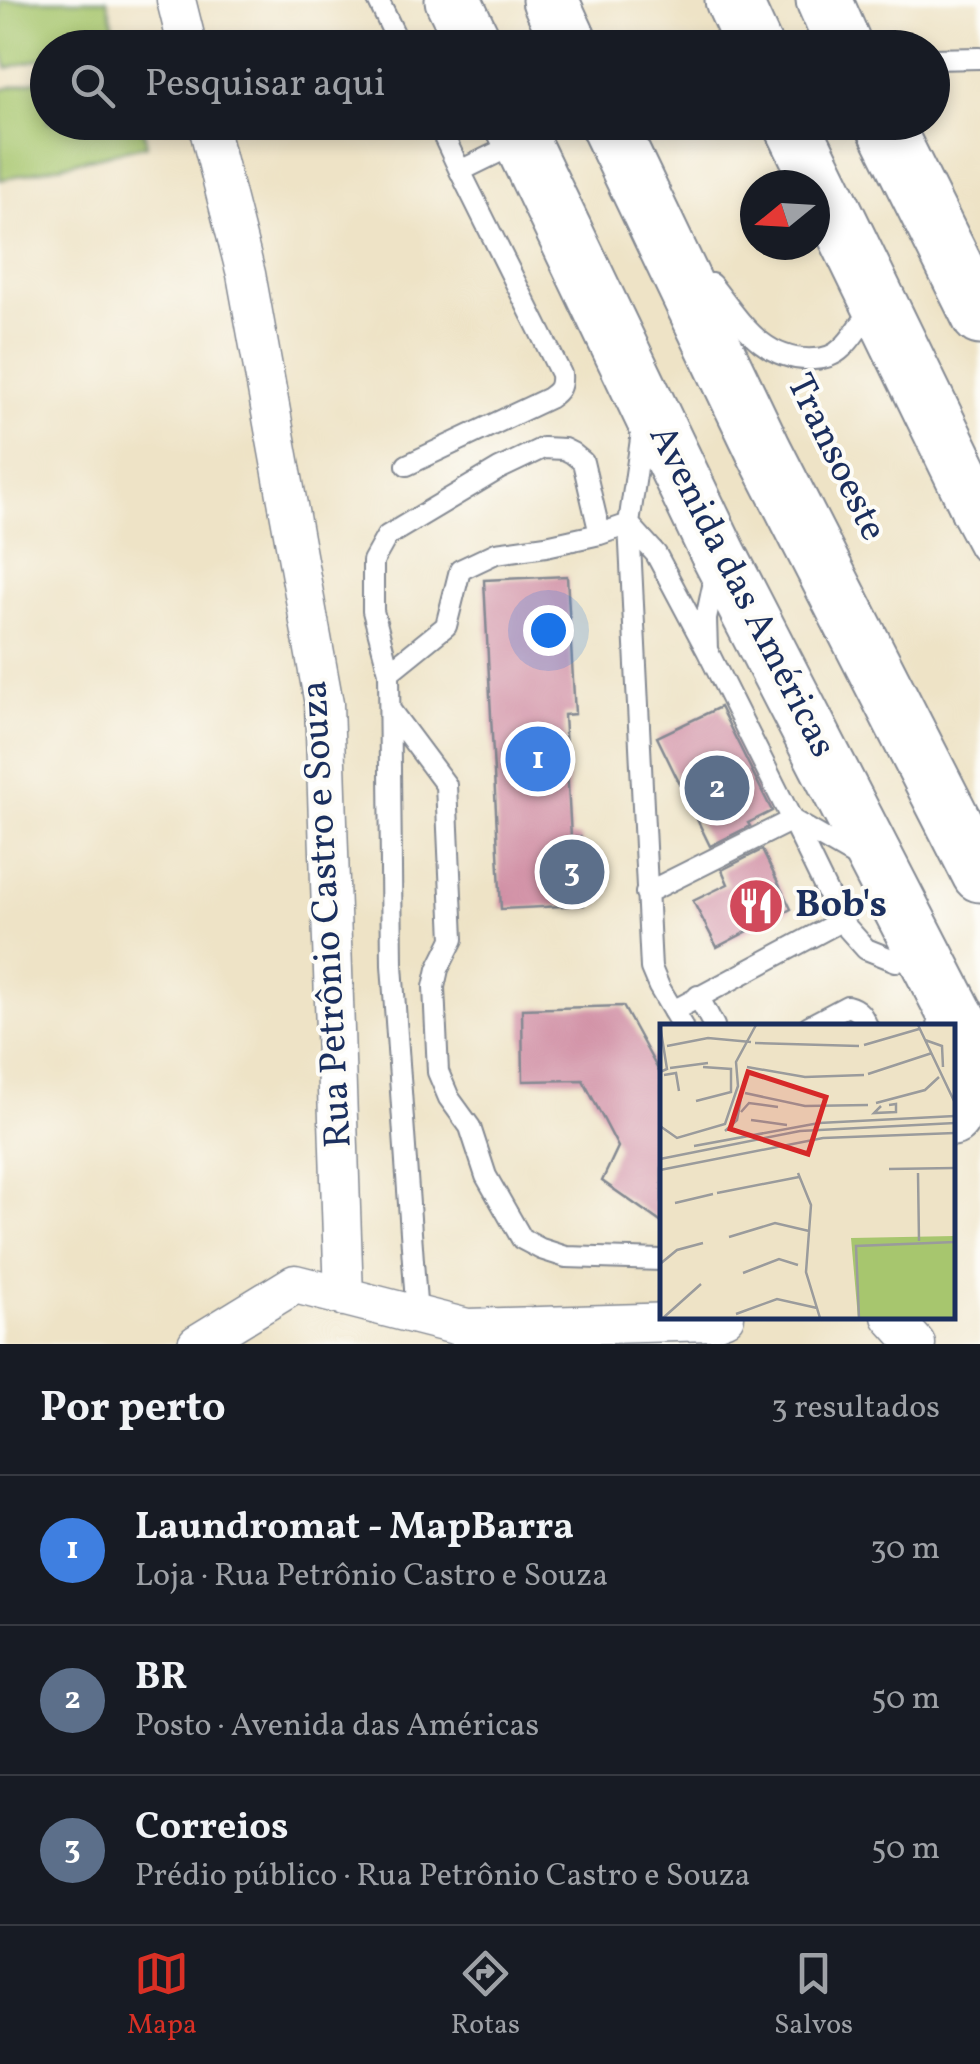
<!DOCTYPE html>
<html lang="pt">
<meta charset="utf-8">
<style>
body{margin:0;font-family:Vollkorn,serif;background:#242831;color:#f1f3f6}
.compass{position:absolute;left:740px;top:170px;width:90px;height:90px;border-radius:50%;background:#171b24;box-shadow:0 5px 15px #0003;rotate:252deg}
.you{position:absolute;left:548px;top:630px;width:35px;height:35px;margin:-25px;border:8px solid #fff;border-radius:50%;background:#1a73e8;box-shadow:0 0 0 15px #1a73e833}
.badge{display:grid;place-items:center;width:65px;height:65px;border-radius:50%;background:#d93025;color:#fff;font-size:32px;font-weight:700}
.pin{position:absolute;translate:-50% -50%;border:5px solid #fff;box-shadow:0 2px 10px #0006}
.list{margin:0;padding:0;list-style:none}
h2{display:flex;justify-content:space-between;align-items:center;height:130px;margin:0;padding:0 40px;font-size:42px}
h2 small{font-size:32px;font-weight:400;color:#9ea1a6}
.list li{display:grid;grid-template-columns:65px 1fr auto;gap:30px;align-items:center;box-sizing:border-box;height:150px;padding:0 40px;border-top:2px solid #363941}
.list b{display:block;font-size:38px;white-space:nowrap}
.list p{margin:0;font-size:32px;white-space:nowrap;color:#9ea1a6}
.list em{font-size:32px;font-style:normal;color:#9ea1a6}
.icon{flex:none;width:55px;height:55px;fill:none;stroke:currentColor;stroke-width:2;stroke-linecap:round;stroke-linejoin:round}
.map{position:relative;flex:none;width:980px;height:1344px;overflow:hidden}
.search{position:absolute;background:#171b24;box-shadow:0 5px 15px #0003;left:30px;right:30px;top:30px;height:110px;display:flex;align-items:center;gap:25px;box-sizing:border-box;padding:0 35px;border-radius:55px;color:#9ea1a6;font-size:38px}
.sheet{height:580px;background:#171b24}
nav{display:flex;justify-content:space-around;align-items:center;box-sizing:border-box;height:140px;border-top:2px solid #363941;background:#171b24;font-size:28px;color:#9ea1a6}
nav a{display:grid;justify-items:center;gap:5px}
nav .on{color:#d93025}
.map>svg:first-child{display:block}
.pitch{fill:#a7c66e;stroke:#617a66;stroke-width:2.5}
.building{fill:#d191a6}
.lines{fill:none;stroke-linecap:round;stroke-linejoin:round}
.lane-casing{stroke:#848992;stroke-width:24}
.street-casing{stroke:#848992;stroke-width:41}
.secondary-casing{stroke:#848992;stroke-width:59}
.highway-casing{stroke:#848992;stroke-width:59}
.lane{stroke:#fff;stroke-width:20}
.street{stroke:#fff;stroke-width:38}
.secondary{stroke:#fff;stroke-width:55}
.highway{stroke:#fff;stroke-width:55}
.labels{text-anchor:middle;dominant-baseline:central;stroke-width:8;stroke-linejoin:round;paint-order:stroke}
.street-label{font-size:38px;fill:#1b2f5e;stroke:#fdfcf7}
.poi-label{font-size:38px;font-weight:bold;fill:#1b2f5e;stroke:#fdfcf7;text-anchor:start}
.inset-road{fill:none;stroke:#9a9b9c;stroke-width:2.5}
.view{fill:#d62828;fill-opacity:0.15;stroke:#d62828;stroke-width:5}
.inset-edge{fill:none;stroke:#1b2f5e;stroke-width:5}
</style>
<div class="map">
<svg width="980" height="1344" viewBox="0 0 980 1344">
<rect width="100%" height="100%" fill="#fdfcf7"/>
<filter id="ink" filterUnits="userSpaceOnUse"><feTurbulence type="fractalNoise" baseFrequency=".01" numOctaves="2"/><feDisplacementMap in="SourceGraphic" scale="20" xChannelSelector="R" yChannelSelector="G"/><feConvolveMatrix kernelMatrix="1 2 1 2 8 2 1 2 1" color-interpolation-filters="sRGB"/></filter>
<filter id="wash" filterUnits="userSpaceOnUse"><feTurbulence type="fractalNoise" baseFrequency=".0048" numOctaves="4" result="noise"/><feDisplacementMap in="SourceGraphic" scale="40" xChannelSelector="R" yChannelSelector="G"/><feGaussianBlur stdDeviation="2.25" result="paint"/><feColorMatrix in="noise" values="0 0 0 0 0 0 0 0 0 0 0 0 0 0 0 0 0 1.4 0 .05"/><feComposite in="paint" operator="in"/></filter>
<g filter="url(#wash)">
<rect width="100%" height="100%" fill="#eee3c6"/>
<path class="pitch" d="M 0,0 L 107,0 L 117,38 L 82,47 L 48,48 L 47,57 L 7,68 L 0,44 Z
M 47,78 L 48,122 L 142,123 L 147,145 L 0,180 L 0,90 Z"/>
<g id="blocks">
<path class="building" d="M 567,576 L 575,714 L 564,715 L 571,837 L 581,837 L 584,905 L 501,909 L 484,580 Z
M 720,707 L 772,811 L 748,823 L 750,826 L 710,846 L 657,737 Z
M 762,850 L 791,909 L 717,947 L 693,901 L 728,884 L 722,870 Z
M 623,1006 L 662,1077 L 662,1223 L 602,1181 L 618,1147 L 583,1080 L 523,1081 L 522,1009 Z"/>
</g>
</g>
<g filter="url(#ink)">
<use href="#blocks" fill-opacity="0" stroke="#848992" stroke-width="2.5"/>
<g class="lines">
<g class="lane-casing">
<path id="lane" d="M 378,0 L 401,48
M 932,59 L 980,58
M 437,122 L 460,171 L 519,142
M 711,284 C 740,320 762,362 814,359 C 824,359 835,355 842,348 C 850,341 856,331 862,323
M 643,425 L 629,524 L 651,968 L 659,987 L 682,1026
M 407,465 L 549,398 C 559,391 562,387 561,374 L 460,171
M 962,515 L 980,549
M 716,572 L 706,619 L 707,650 L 792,820 L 863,861
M 389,672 L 446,626 L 460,570 L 496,553 L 546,546 L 600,534 L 629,524 L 656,554 L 707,650
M 390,710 L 446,785 L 453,939 L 438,969 L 434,987 L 438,1072 L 449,1098 L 470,1127 L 486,1176 L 522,1239 L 541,1249 L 566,1257 L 662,1260
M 646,893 L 792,820 L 841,921 L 866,949 L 896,961
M 698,996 L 714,1026
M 673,1011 L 841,921
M 809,1026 L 847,1006 C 859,1009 862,1015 867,1026
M 417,1317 L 392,965 L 389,672 L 373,611 L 373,561 L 387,536 L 499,469 L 543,448 L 564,449 L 572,453 L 583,462 L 600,534"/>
</g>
<g class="street-casing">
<path id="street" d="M 176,0 L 188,48
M 207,122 L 246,274 L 324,704 L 344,1297
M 891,1316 L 916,1344
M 197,1344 L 295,1284 L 467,1328 L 712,1321 L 725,1316"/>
</g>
<g class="secondary-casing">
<path id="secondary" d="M 453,0 L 476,48
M 824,0 L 845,48
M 512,122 L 719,555 L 956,1015 L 980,1056
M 883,122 L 980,317
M 952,1118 L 955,1103 L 956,1015"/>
</g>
<g class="highway-casing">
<path id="highway" d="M 550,0 L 572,48
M 733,0 L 755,48
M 607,122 L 764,451 L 980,874
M 791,122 L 980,511"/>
</g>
<use href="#lane" class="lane"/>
<use href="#street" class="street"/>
<use href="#secondary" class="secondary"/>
<use href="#highway" class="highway"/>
</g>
</g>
<defs>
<g id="restaurant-disc" transform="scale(2.875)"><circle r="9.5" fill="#d1495b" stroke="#fdfcf7"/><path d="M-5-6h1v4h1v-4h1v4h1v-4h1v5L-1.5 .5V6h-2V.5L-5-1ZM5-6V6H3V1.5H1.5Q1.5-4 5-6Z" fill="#fff"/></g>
</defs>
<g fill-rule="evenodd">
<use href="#restaurant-disc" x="756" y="906"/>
</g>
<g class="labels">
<g class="street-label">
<text transform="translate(835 458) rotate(64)">Transoeste</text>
<text transform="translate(741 592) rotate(63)">Avenida das Américas</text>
<text transform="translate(328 914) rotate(-93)">Rua Petrônio Castro e Souza</text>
</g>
<g class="poi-label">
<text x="795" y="906">Bob's</text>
</g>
</g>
<g transform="translate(660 1024)">
<rect width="295" height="295" fill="#eee3c6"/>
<path d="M 295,212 L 295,294 L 198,294 L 191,214 Z" fill="#a7c66e"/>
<path class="inset-road" d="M 0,1 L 7,45 L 0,48M 258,1 L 295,79M 265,16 L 282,22 L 283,43M 95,19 L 199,22M 204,21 L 259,5M 7,22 L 48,14 L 91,18M 87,43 L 145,53 L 204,51M 10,44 L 48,39M 208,50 L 272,29M 4,51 L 16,49 L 19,67M 85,69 L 145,82 L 208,81M 36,77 L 71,68 L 71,45 L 43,43M 216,79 L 265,66 L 279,53M 221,82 L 214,89 L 236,88 L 236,80 L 229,81M 81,88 L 89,79 L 118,83M 91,96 L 127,101M 0,102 L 17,114 L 65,100 L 78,62 L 76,38 L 96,1M 65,107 L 77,96 L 84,57M 34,122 L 159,99 L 295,92M 0,135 L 140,107 L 295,99M 229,145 L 295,144M 0,146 L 163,114 L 295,109M 138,149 L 151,181 L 146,248 L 160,294M 258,149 L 259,217M 57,169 L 139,153M 15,179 L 53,170M 69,213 L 115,199 L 149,207M 0,240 L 17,226 L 43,219M 83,249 L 119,235 L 138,241M 76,290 L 117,275 L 157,284M 3,294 L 41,260M 199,294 L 196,222 L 295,218"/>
<path class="view" d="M 88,48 L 166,73 L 148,130 L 70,105 Z"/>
<rect width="295" height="295" class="inset-edge"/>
</g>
</svg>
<svg class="compass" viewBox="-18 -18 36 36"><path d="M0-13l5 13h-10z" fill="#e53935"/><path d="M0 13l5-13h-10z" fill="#9ea1a6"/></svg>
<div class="you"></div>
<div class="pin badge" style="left:538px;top:759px;background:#3f7fe0">1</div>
<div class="pin badge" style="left:717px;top:788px;background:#5c6f8a">2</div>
<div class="pin badge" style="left:572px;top:872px;background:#5c6f8a">3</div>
<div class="search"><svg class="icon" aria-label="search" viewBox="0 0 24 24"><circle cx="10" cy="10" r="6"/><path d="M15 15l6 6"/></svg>Pesquisar aqui</div>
</div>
<section class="sheet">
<h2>Por perto<small>3 resultados</small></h2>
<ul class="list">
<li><span class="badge" style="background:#3f7fe0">1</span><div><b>Laundromat - MapBarra</b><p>Loja · Rua Petrônio Castro e Souza</p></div><em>30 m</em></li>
<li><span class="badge" style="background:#5c6f8a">2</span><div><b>BR</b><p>Posto · Avenida das Américas</p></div><em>50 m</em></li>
<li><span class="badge" style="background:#5c6f8a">3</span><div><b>Correios</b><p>Prédio público · Rua Petrônio Castro e Souza</p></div><em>50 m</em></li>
</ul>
</section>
<nav>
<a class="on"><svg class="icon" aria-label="map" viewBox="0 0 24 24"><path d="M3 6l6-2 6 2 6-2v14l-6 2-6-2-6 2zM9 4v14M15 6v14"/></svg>Mapa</a>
<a><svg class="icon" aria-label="directions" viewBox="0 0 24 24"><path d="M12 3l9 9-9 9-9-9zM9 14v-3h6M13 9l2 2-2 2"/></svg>Rotas</a>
<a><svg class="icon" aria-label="saved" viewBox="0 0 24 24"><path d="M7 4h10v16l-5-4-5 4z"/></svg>Salvos</a>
</nav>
